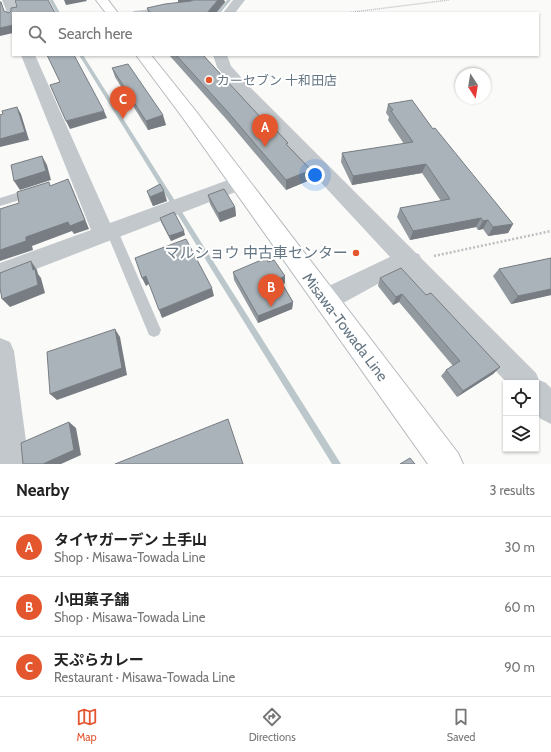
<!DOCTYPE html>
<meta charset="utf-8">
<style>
body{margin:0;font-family:Cabin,"Noto Sans JP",sans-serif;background:#f2f2f2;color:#222}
.controls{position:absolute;right:12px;bottom:12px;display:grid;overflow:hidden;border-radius:0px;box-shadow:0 1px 3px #0004}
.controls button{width:36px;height:36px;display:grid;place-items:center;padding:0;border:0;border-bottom:1px solid #e0e0e0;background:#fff;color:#222;font:20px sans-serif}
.compass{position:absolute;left:455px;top:68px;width:36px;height:36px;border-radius:50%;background:#fff;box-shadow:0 1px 3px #0004;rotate:168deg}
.you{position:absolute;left:315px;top:175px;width:14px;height:14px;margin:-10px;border:3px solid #fff;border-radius:50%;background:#1a73e8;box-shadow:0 0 0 6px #1a73e833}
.badge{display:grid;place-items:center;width:26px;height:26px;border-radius:50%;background:#e4572e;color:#fff;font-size:13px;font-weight:700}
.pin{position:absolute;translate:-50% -33px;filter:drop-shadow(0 1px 2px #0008)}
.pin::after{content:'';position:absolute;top:21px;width:14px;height:12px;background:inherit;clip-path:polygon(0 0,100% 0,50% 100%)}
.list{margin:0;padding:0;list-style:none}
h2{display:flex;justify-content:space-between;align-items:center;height:52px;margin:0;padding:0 16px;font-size:17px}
h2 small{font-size:13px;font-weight:400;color:#767676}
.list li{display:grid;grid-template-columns:26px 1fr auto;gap:12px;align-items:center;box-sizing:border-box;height:60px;padding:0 16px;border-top:1px solid #e0e0e0}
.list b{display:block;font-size:15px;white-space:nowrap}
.list p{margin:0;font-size:13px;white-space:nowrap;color:#767676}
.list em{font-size:13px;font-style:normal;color:#767676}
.icon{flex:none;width:22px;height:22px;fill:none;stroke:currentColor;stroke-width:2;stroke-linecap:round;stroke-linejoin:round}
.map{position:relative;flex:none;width:551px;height:464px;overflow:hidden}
.search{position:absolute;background:#fff;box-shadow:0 1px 3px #0004;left:12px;right:12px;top:12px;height:44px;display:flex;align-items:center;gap:10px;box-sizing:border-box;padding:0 14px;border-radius:0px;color:#767676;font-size:15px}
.sheet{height:232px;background:#fff}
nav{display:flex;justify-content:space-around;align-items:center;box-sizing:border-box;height:56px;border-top:1px solid #e0e0e0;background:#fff;font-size:11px;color:#767676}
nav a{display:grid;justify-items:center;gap:2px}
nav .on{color:#e4572e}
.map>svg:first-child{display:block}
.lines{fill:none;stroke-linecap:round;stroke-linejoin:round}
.stream{fill:#bbc7cb;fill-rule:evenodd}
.primary-casing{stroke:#b5babe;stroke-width:2}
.path-far1{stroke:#bbbfc2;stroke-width:1.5;stroke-dasharray:1 1;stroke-linecap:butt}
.path{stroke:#bbbfc2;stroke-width:2.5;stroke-dasharray:2 2;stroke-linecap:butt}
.service{fill:#c3c8cc;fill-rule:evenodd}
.minor{fill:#c3c8cc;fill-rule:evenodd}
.primary{fill:#fff;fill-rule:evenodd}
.wall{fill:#929a9f}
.shaded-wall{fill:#777d82}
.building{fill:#aab3b9;stroke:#777d82}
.poi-dot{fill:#e4572e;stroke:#fff;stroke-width:1.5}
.labels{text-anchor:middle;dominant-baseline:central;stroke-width:4;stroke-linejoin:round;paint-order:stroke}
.far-poi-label{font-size:13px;fill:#657683;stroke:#fff;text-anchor:start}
.poi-label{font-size:15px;fill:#657683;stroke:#fff;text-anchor:end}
.street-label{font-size:15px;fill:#657683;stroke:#fff}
</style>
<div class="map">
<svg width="551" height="464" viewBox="0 0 551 464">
<rect width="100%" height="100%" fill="#fafaf8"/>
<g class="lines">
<path class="stream" d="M 49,0 L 53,0 L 60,13 L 56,13 Z
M 227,0 L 231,0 L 220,13 L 216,13 Z
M 79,55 L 83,55 L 341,464 L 332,464 Z"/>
<g class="primary-casing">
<path id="primary" d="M 96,0 L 108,0 L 118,13 L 106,13 Z
M 136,55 L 151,55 L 195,110 L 458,453 L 463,464 L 428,464 L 183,118 Z"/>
</g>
<path class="path-far1" d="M 345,13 L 449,0"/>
<path class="path" d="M 434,256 L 551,231"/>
<path class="service" d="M 163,8 L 166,10 L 165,11 L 131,13 L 134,11 Z
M 32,188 L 36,189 L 38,192 L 36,195 L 0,206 L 0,198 Z
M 112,226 L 116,228 L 118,231 L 161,330 L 159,335 L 154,337 L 149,335 L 147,330 L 106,231 L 108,228 Z"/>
<path class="minor" d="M 2,0 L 14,0 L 19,13 L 13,13 L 13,18 L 9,17 Z
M 233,0 L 245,0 L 235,13 L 223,13 Z
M 21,55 L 35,55 L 110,223 L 239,176 L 246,178 L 249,183 L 246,188 L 0,283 L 0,263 L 91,230 Z
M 213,55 L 227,55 L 231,66 L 249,86 L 416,253 L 419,254 L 421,258 L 536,373 L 539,380 L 546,383 L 551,388 L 551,424 L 541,419 L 536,414 L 536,383 L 507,383 L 404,272 L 396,274 L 334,308 L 325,311 L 316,308 L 313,300 L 316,292 L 390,257 L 237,92 L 217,67 Z
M 0,338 L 10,342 L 14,351 L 29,464 L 0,464 Z"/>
<use href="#primary" class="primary"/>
</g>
<path class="wall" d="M 178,0 L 224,0 L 225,2 L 216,13 L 148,13 L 147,8 L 178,3 Z
M 169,55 L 203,55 L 262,119 L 311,170 L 310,180 L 286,190 L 227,120 Z
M 112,68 L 166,125 L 148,130 L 115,77 Z
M 388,104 L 433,129 L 513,224 L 508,233 L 488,236 L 483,229 L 478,230 L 476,227 L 410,240 L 397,217 L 400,208 L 441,201 L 422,173 L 352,185 L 341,162 L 342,153 L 404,144 L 388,120 L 389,117 L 386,113 Z
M 147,191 L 167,201 L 153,206 L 150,200 Z
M 208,195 L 235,207 L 236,216 L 220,222 L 210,204 Z
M 160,218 L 185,235 L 171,241 L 161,222 Z
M 551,258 L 551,295 L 511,304 L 493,276 L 499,269 Z
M 268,262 L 285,283 L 283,284 L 293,302 L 292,309 L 258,323 L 234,280 L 233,272 Z
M 380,278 L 426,295 L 500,367 L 493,374 L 457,397 L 441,376 L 446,370 L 453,366 L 399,302 L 393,305 L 378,286 Z"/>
<path class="shaded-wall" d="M 64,0 L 86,0 L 87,1 L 66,5 Z
M 178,0 L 194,0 L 189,4 L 179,5 Z
M 218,0 L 224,0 L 225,2 L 216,13 L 207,13 Z
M 13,25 L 13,33 L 0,36 L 0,28 Z
M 17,107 L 21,114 L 29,140 L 0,147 L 0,139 Z
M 104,111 L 107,118 L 70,129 L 66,121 Z
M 163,115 L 166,125 L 148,130 L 146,121 Z
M 42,156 L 47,165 L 51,180 L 20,190 L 14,181 Z
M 426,164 L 422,173 L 352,185 L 353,176 Z
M 311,170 L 310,180 L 286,190 L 286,180 Z
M 68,179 L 72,188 L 89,229 L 74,234 L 72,231 L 32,246 L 33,250 L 0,261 L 0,250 L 26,237 Z
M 164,191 L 167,201 L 153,206 L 150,197 Z
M 235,207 L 236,216 L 220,222 L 218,213 Z
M 481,218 L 476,227 L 410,240 L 413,231 Z
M 488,220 L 483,229 L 478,230 L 483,221 Z
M 513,224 L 508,233 L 488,236 L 493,227 Z
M 184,231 L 185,235 L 171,241 L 169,236 Z
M 31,261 L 37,270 L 38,274 L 41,278 L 45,293 L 10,307 L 2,299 L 33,270 Z
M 146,276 L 149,284 L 146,286 L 142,278 Z
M 285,276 L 285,283 L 279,286 L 279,279 Z
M 212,288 L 214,296 L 162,318 L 159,310 Z
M 551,289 L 551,295 L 511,304 L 518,296 Z
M 402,294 L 399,302 L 393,305 L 396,297 Z
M 293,302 L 292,309 L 258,323 L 258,316 Z
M 115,329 L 120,337 L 127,375 L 57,400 L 50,394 Z
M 500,367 L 493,374 L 457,397 L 463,391 Z
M 69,422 L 76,428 L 81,455 L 61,464 L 43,464 Z"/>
<path class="building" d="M 15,0 L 48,0 L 55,13 L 13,13 L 13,25 L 0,28 L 0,2 L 1,2 L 4,11 L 9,13 L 11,11 L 11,8 L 17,7 Z
M 193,0 L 218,0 L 207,13 L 151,13 L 147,8 L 165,4 L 191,1 Z
M 47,55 L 74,55 L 104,111 L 66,121 L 50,85 L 60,82 Z
M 176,55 L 203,55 L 262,119 L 265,118 L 288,143 L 286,144 L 311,170 L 286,180 L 226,110 Z
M 128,64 L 163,115 L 146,121 L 112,68 Z
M 412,100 L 433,129 L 435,128 L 513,224 L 493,227 L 488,220 L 483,221 L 481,218 L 413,231 L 400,208 L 450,199 L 426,164 L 353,176 L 342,153 L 413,142 L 391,111 L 393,110 L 388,104 Z
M 17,107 L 25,132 L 0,139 L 0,115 L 3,114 L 2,111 Z
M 42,156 L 46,171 L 14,181 L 11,165 Z
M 68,179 L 85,220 L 70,226 L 68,222 L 26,237 L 26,241 L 0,250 L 0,209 L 19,203 L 17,192 L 49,182 L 50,186 Z
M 160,184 L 164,191 L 150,197 L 147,191 Z
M 224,189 L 235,207 L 218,213 L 208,195 Z
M 174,212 L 184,231 L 169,236 L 160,218 Z
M 186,239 L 212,288 L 159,310 L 146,276 L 142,278 L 135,258 Z
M 266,258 L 268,262 L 274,260 L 285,276 L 279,279 L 293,302 L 258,316 L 233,272 Z
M 551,258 L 551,289 L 518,296 L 499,269 Z
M 31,261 L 33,270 L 35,269 L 38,285 L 2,299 L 0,288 L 0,273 Z
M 401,268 L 426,295 L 431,293 L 500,367 L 463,391 L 446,370 L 460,361 L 402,294 L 396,297 L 380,278 Z
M 115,329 L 122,368 L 50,394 L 47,352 Z
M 228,419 L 243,464 L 115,464 Z
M 69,422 L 74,450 L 43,464 L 23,464 L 21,443 Z
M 410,458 L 415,464 L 400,464 Z"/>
<g class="poi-dot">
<circle cx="209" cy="80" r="4"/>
<circle cx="356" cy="253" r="4"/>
</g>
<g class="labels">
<g class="far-poi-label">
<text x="217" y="80">カーセブン 十和田店</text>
</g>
<g class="poi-label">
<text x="348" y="253">マルショウ 中古車センター</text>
</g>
<g class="street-label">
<text transform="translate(345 327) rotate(53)">Misawa-Towada Line</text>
</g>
</g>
</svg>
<div class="controls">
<button><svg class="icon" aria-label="locate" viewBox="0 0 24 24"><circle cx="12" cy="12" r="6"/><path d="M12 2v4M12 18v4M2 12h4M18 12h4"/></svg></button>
<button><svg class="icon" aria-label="layers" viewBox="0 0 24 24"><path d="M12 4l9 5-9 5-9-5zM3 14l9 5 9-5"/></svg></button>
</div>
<svg class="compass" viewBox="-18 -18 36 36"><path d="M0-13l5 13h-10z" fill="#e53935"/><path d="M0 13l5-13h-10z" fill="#767676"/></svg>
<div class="you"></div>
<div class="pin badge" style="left:265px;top:147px">A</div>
<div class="pin badge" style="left:271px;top:307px">B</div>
<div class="pin badge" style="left:123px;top:119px">C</div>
<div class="search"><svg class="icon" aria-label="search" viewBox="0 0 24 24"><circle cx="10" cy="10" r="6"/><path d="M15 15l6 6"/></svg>Search here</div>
</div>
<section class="sheet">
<h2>Nearby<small>3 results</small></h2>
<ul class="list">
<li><span class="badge">A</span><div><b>タイヤガーデン 土手山</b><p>Shop · Misawa-Towada Line</p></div><em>30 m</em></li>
<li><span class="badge">B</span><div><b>小田菓子舗</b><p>Shop · Misawa-Towada Line</p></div><em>60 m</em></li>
<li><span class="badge">C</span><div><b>天ぷらカレー</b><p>Restaurant · Misawa-Towada Line</p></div><em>90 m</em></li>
</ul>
</section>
<nav>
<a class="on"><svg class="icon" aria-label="map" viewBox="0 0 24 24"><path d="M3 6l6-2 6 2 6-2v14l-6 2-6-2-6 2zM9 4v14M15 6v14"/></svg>Map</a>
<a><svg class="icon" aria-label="directions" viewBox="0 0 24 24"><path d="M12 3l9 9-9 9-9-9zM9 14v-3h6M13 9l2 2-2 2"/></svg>Directions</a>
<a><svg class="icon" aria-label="saved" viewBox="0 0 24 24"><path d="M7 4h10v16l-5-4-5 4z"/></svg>Saved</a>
</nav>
